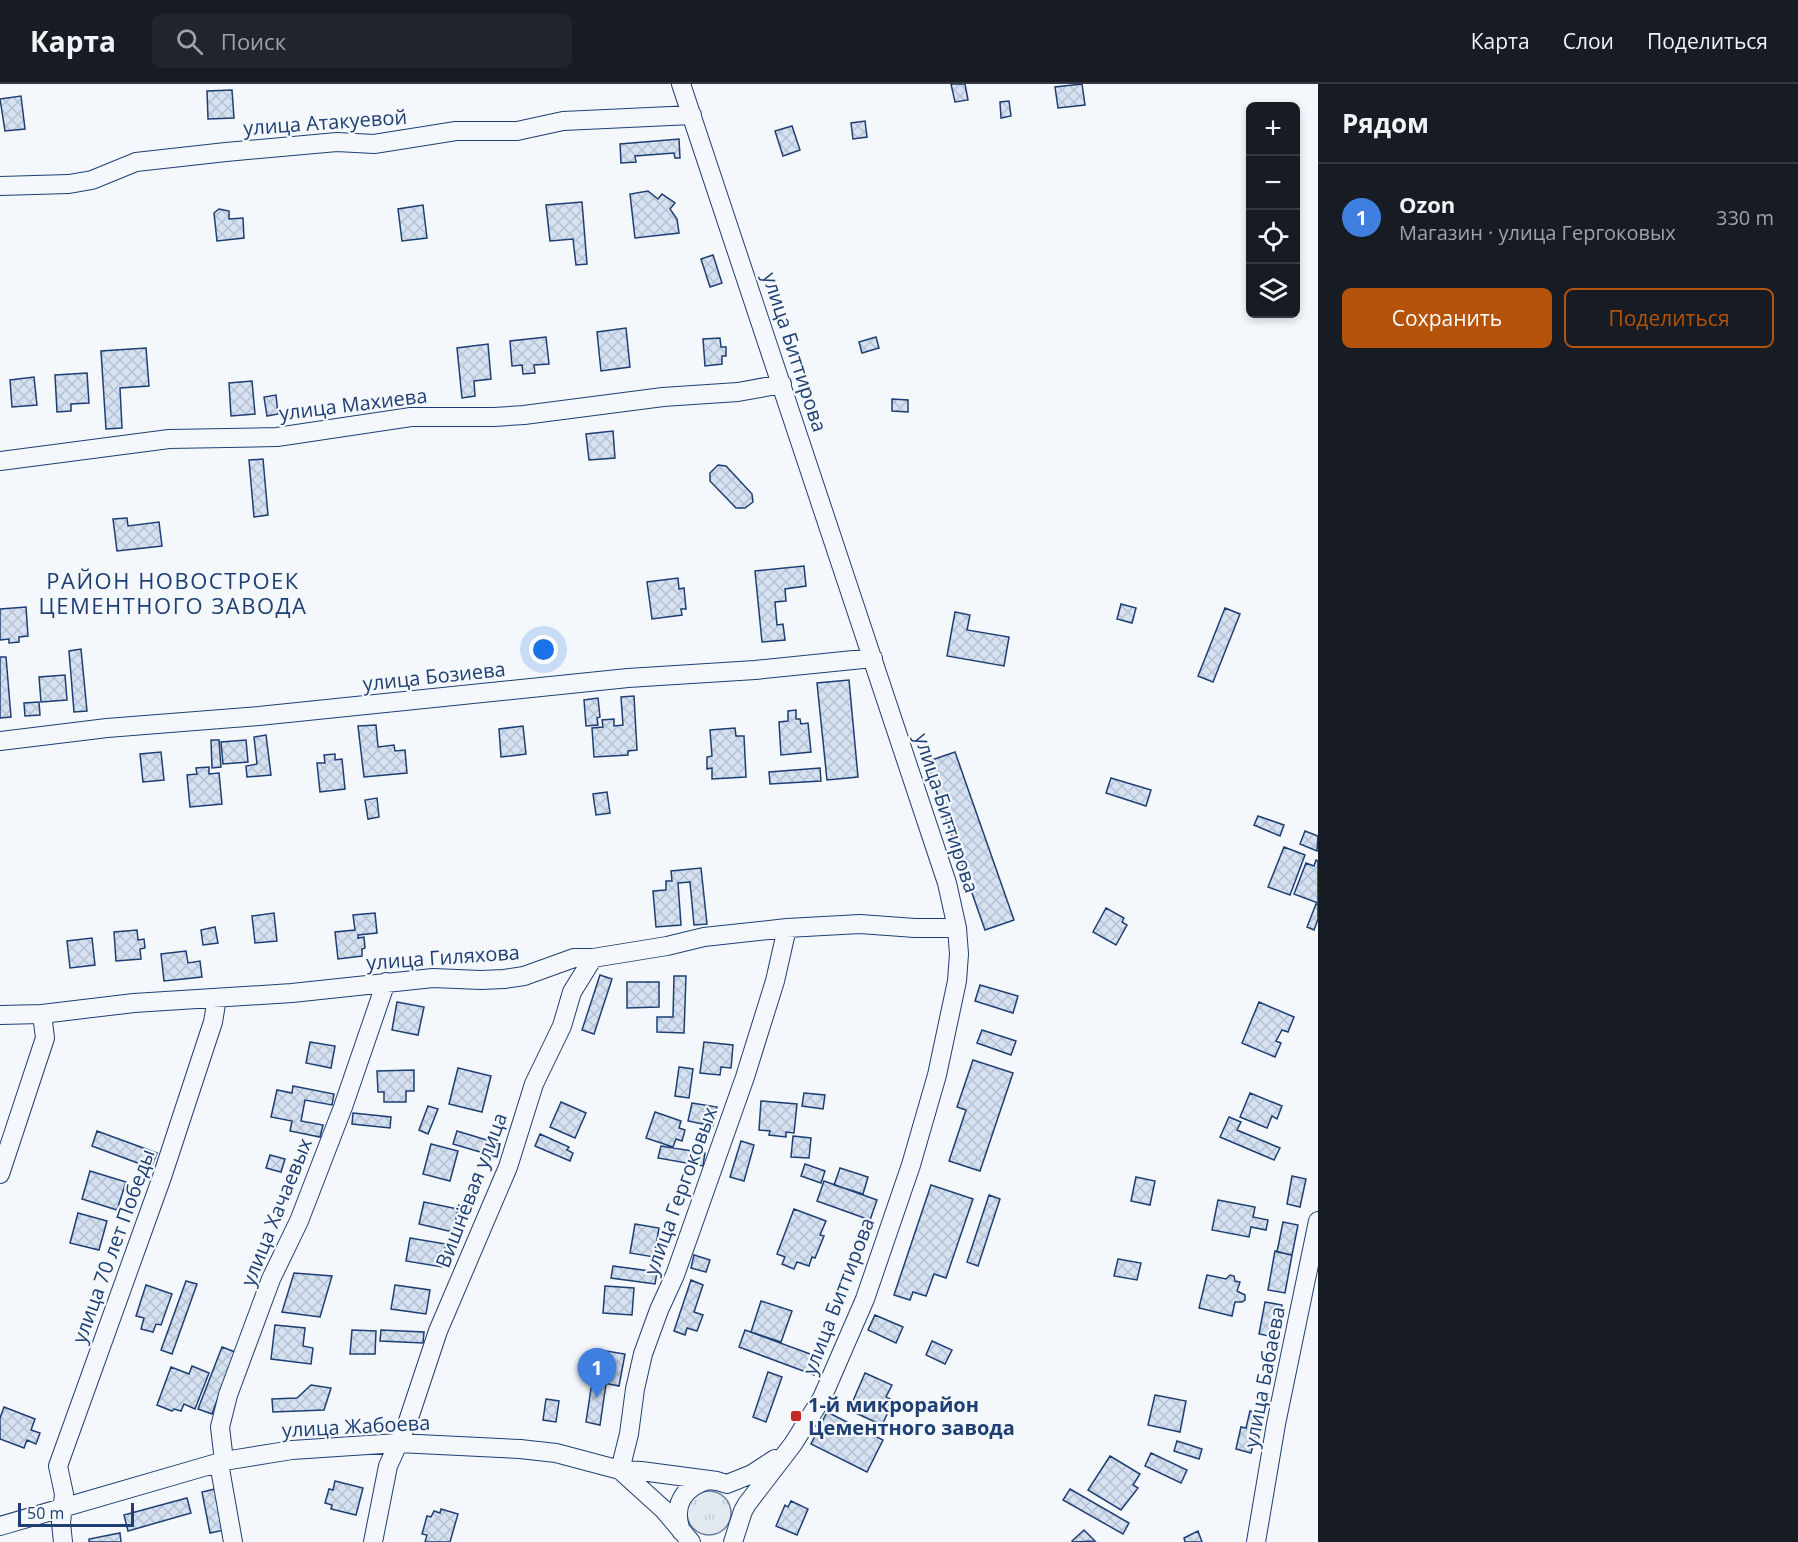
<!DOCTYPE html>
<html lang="ru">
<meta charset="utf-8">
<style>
body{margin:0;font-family:"Open Sans",sans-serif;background:#20242c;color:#f1f3f6}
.controls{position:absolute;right:18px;top:18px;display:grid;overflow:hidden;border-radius:9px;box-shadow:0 3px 9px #0003}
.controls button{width:54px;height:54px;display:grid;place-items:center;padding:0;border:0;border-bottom:2px solid #363941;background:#171b24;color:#f1f3f6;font:30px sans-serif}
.scale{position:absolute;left:18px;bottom:15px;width:116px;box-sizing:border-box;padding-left:6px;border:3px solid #1d3f73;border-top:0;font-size:16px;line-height:21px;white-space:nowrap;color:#1d3f73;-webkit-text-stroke:4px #f4f7fb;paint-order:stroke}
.you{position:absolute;left:544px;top:566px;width:21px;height:21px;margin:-15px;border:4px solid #fff;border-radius:50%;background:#1a73e8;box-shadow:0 0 0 9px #1a73e833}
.badge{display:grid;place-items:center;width:39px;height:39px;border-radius:50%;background:#b45309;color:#fff;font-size:20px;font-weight:700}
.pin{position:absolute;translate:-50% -50px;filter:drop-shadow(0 2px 3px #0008)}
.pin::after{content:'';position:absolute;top:32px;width:21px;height:18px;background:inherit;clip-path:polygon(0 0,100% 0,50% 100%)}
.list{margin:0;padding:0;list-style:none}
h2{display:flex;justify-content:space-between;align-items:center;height:78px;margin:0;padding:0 24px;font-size:26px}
h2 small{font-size:20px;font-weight:400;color:#9ea1a6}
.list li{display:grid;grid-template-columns:39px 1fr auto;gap:18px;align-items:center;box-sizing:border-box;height:108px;padding:0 24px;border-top:2px solid #363941}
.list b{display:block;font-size:22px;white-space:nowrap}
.list p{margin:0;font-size:20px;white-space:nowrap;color:#9ea1a6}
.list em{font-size:20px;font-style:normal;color:#9ea1a6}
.actions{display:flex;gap:12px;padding:18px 24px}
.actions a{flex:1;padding:14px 0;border:2px solid #b45309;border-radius:9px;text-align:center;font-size:21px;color:#b45309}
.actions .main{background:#b45309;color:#fff}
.icon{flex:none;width:33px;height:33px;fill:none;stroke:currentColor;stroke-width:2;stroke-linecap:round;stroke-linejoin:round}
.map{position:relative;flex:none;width:1318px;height:1458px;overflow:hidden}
header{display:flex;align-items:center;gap:36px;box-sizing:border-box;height:84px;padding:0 30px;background:#171b24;border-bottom:2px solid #363941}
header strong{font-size:28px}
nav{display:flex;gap:33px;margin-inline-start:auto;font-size:21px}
.search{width:420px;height:54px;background:#20242c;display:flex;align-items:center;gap:15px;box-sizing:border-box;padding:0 21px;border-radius:9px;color:#9ea1a6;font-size:22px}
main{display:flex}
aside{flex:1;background:#171b24}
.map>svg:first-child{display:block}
.grass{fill:url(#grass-tufts);stroke:#687fa3;stroke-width:1.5}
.building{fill:url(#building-cross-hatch);stroke:#1d3f73;stroke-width:1.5}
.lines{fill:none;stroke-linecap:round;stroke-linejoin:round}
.minor-casing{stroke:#1d3f73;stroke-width:20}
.minor{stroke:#f4f7fb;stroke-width:18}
.poi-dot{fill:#c62828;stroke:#f4f7fb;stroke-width:2}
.labels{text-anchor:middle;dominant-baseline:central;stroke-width:4.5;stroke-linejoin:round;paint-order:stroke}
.street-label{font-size:20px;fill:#1d3f73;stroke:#f4f7fb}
.poi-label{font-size:20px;font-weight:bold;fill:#1d3f73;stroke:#f4f7fb;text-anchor:start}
.quarter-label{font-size:22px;letter-spacing:1.5px;fill:#1d3f73;stroke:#f4f7fb}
</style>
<header>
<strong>Карта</strong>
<div class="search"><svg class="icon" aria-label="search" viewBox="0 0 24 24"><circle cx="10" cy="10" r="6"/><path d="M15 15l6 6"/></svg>Поиск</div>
<nav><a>Карта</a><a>Слои</a><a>Поделиться</a></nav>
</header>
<main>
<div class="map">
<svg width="1318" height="1458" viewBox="0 0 1318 1458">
<defs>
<pattern id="grass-tufts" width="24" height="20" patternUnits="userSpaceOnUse" patternTransform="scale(1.5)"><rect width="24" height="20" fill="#e3e9f0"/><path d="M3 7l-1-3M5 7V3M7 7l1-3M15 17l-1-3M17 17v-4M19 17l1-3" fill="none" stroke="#c2c9d1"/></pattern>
<pattern id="building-cross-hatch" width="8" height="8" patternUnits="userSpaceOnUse" patternTransform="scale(1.5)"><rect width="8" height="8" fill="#d5e0f0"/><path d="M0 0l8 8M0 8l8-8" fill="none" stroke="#b6c1d1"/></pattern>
</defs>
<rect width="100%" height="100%" fill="#f4f7fb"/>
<path class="grass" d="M687 1429a22 22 0 1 1 44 0a22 22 0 1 1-44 0Z"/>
<path class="building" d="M 951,0 L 965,0 L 968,16 L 955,18 Z
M 1082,0 L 1085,21 L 1058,24 L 1055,3 Z
M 232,6 L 234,34 L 208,35 L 207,7 Z
M 21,12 L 25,45 L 5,47 L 0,15 Z
M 1009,17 L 1011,32 L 1001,34 L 1000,18 Z
M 865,37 L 867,53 L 853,55 L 851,39 Z
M 792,42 L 800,66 L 783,72 L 775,47 Z
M 679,55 L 680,74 L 675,74 L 674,69 L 635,72 L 636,78 L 621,79 L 620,60 Z
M 648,107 L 658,115 L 662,110 L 675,119 L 670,125 L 677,135 L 679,149 L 635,154 L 630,110 Z
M 582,118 L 587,180 L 576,181 L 573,155 L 550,157 L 546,121 Z
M 423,121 L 427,154 L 402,157 L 398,125 Z
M 219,125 L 229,127 L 229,135 L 243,134 L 244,154 L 217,157 L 214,129 Z
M 713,171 L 722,199 L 710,203 L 701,175 Z
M 626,244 L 630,283 L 601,287 L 597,248 Z
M 546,253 L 549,280 L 534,281 L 535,289 L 523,290 L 522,281 L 512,282 L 510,257 Z
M 876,253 L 879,264 L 862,269 L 859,258 Z
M 720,254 L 721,263 L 726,263 L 726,272 L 722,272 L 722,280 L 705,282 L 703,255 Z
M 488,260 L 491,295 L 474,297 L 475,312 L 462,314 L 457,264 Z
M 146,264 L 149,302 L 120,304 L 122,344 L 106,345 L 101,267 Z
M 87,289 L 89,319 L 71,320 L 71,327 L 57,328 L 55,291 Z
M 34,293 L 37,321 L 12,323 L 10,296 Z
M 252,297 L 255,330 L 231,332 L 229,299 Z
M 276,311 L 278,330 L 267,332 L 264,313 Z
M 892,315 L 908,316 L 908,328 L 892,327 Z
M 613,347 L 615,374 L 589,376 L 586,350 Z
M 263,375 L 268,431 L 254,433 L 249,376 Z
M 718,381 L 726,382 L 752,410 L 753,418 L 745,424 L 736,424 L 710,397 L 710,389 Z
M 127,434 L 128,442 L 159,438 L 162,462 L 117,467 L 113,435 Z
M 804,482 L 806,502 L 785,505 L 786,517 L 775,518 L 777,541 L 783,540 L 785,556 L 762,558 L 755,487 Z
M 678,494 L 679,505 L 684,504 L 686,525 L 681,525 L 682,531 L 652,535 L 647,498 Z
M 1121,520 L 1136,524 L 1132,539 L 1117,535 Z
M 26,523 L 28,552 L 19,553 L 19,558 L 9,559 L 9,555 L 0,556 L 0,525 Z
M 1225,524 L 1240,530 L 1213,598 L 1198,592 Z
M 955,528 L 970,531 L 967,546 L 1009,553 L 1004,582 L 947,572 Z
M 81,565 L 87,627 L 74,628 L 69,567 Z
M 0,573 L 6,573 L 11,633 L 0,634 Z
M 65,591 L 67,616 L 41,618 L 39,593 Z
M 849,596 L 858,693 L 827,696 L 817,599 Z
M 634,612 L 637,666 L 628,667 L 628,671 L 594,673 L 592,644 L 603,643 L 602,636 L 614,635 L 614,642 L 623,641 L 621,613 Z
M 598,614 L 600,633 L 597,634 L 598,641 L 586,642 L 584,616 Z
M 39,618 L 40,631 L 25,632 L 24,619 Z
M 796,626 L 796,635 L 800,635 L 801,640 L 808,639 L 811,668 L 781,671 L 779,638 L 788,637 L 788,627 Z
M 376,641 L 378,663 L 394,661 L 395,667 L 405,666 L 407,689 L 364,693 L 358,642 Z
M 523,642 L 526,670 L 501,673 L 499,645 Z
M 735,644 L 736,652 L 744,652 L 746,693 L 712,695 L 712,684 L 707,685 L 707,673 L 712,672 L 710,646 Z
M 266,651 L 271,691 L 247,693 L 246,682 L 257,680 L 254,653 Z
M 211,656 L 219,656 L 221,683 L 212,684 Z
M 246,656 L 248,678 L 223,680 L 221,658 Z
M 161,668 L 164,696 L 143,698 L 140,670 Z
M 955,668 L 1014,836 L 985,846 L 926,678 Z
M 335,670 L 335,676 L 342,675 L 345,705 L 320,708 L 317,679 L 325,679 L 324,671 Z
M 209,683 L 209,690 L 219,689 L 222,720 L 190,723 L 187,691 L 197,690 L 196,684 Z
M 820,684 L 821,697 L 770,700 L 769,688 Z
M 1111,694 L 1151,706 L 1146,722 L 1106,709 Z
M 607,708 L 610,729 L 596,731 L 593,710 Z
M 377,714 L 379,733 L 368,735 L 365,716 Z
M 1258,732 L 1284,741 L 1280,752 L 1254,741 Z
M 1305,747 L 1318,752 L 1317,767 L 1300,760 Z
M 1284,763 L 1305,771 L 1290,811 L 1268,803 Z
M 1316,776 L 1318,777 L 1318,819 L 1294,810 L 1306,779 L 1314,782 Z
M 701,784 L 707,840 L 694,841 L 690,798 L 678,799 L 681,841 L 656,843 L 653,807 L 666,806 L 666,797 L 672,797 L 671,787 Z
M 1316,820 L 1318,821 L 1318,835 L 1314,846 L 1307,843 Z
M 1106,824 L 1124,834 L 1122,838 L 1127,841 L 1116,861 L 1093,848 Z
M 274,829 L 277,857 L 255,859 L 252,832 Z
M 375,829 L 377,849 L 358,851 L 358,854 L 364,853 L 365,864 L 362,865 L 362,872 L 338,875 L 335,848 L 355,846 L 353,831 Z
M 215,843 L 218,859 L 203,861 L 201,846 Z
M 137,846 L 138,856 L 144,855 L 145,864 L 140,865 L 141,875 L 116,877 L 114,848 Z
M 92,854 L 95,881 L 70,884 L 67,857 Z
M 186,867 L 188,879 L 200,877 L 202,893 L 164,897 L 161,870 Z
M 600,891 L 612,895 L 594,950 L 582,946 Z
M 674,892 L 686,892 L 684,949 L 657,948 L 657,933 L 673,933 Z
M 627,898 L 659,898 L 659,923 L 627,924 Z
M 980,901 L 1018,912 L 1013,929 L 975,917 Z
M 397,918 L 424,923 L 418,951 L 392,946 Z
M 1259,918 L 1294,933 L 1288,948 L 1282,946 L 1276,957 L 1281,959 L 1275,973 L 1242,959 Z
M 982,946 L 1016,957 L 1011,971 L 977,959 Z
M 310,958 L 335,962 L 331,984 L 306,979 Z
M 704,958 L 733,961 L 731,984 L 721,983 L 720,991 L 700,989 Z
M 973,976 L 1013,989 L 980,1087 L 949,1077 L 966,1026 L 957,1023 Z
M 679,983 L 693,985 L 689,1014 L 675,1012 Z
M 458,984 L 491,992 L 482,1028 L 449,1020 Z
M 414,986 L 414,1007 L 406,1007 L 406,1018 L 384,1018 L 384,1008 L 378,1008 L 377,987 Z
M 293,1002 L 334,1010 L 332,1021 L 305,1016 L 301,1037 L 323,1041 L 320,1053 L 290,1047 L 292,1037 L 271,1033 L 277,1006 L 292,1009 Z
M 804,1009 L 825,1011 L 823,1025 L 802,1022 Z
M 1250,1009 L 1282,1022 L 1277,1035 L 1272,1032 L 1267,1044 L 1240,1033 Z
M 761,1017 L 797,1020 L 794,1049 L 786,1048 L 786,1053 L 769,1051 L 770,1047 L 759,1046 Z
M 561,1018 L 586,1029 L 575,1054 L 550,1043 Z
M 692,1019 L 717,1023 L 713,1042 L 688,1037 Z
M 428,1022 L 438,1025 L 428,1050 L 419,1046 Z
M 655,1028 L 681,1037 L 679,1044 L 685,1046 L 682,1057 L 676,1055 L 673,1063 L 646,1054 Z
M 353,1029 L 391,1033 L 390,1044 L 352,1040 Z
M 1229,1033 L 1241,1038 L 1237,1046 L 1280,1064 L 1274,1076 L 1220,1053 Z
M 97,1047 L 157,1069 L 151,1084 L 92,1062 Z
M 457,1047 L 500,1060 L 497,1073 L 453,1060 Z
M 540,1050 L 569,1063 L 567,1066 L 573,1069 L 570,1077 L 535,1062 Z
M 793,1052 L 811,1054 L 809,1074 L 791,1073 Z
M 741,1057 L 754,1061 L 744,1097 L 730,1093 Z
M 431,1060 L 458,1067 L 450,1097 L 423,1090 Z
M 661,1062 L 705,1069 L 703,1082 L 658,1074 Z
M 270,1071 L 285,1075 L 281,1088 L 266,1084 Z
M 805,1080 L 825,1087 L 821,1099 L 801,1092 Z
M 840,1084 L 868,1093 L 863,1110 L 834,1101 Z
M 90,1087 L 126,1098 L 117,1126 L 82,1115 Z
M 1292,1092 L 1306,1095 L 1300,1123 L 1287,1120 Z
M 1136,1093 L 1155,1097 L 1150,1121 L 1131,1117 Z
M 824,1097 L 877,1116 L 870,1136 L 817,1117 Z
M 931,1101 L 973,1115 L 946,1194 L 934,1190 L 926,1212 L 913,1208 L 910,1216 L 894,1211 Z
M 989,1111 L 1000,1115 L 978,1182 L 967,1178 Z
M 1218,1116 L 1255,1123 L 1253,1133 L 1268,1136 L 1266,1146 L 1251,1143 L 1249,1153 L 1212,1146 Z
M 424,1118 L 458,1125 L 453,1148 L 419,1140 Z
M 794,1125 L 826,1137 L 820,1151 L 824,1152 L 815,1174 L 812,1173 L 809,1182 L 797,1178 L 794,1185 L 782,1180 L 785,1173 L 777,1170 Z
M 78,1129 L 107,1137 L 99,1166 L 70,1159 Z
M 1283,1138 L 1298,1141 L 1292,1171 L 1277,1168 Z
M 635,1140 L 659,1144 L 654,1173 L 630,1169 Z
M 410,1154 L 446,1160 L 442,1183 L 406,1177 Z
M 1275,1167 L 1292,1171 L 1285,1209 L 1268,1206 Z
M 694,1171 L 710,1176 L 706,1188 L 691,1184 Z
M 1118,1175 L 1141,1179 L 1137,1196 L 1114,1192 Z
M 613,1182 L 657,1188 L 655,1200 L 611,1194 Z
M 294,1189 L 332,1192 L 320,1233 L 282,1228 Z
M 1207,1191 L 1226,1195 L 1230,1191 L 1234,1192 L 1235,1197 L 1240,1198 L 1237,1207 L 1245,1211 L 1245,1216 L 1242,1218 L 1235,1218 L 1232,1232 L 1199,1224 Z
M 691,1196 L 703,1201 L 694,1228 L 703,1231 L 697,1247 L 687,1244 L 685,1251 L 674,1247 Z
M 186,1197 L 197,1200 L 172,1270 L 161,1266 Z
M 146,1201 L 172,1210 L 161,1241 L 156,1240 L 153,1248 L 141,1245 L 144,1234 L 136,1232 Z
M 395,1201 L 430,1206 L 426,1230 L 391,1225 Z
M 605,1202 L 634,1204 L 632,1231 L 603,1229 Z
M 761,1217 L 792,1227 L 781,1258 L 751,1248 Z
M 1265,1218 L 1282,1221 L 1275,1253 L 1259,1250 Z
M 875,1231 L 903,1243 L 896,1259 L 868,1246 Z
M 275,1241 L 305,1244 L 303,1262 L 313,1264 L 311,1280 L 271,1275 Z
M 352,1246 L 376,1247 L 375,1270 L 350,1270 Z
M 381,1246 L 424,1248 L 423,1259 L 380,1257 Z
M 745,1246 L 821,1274 L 814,1291 L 739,1263 Z
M 932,1257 L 952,1266 L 945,1280 L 926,1271 Z
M 222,1263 L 235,1268 L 212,1330 L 198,1325 Z
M 600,1266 L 625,1270 L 619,1302 L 594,1297 Z
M 192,1282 L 209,1289 L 195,1325 L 184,1320 L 181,1327 L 174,1325 L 172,1327 L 157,1321 L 171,1283 L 189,1290 Z
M 768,1288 L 782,1293 L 766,1338 L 753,1333 Z
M 865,1289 L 892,1301 L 886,1313 L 890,1315 L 888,1321 L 891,1322 L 882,1341 L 849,1326 Z
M 592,1298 L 606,1300 L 600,1341 L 586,1338 Z
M 311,1301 L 331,1304 L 324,1326 L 273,1328 L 272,1315 L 297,1314 Z
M 1155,1311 L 1186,1317 L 1180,1348 L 1148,1341 Z
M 546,1315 L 559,1317 L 556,1338 L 543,1336 Z
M 4,1323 L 35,1335 L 31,1346 L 40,1349 L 36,1360 L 27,1356 L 24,1364 L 0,1355 L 0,1334 Z
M 1250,1327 L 1261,1330 L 1251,1369 L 1236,1365 L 1241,1343 L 1246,1344 Z
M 827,1328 L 883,1356 L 867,1388 L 811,1360 Z
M 1177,1357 L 1202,1365 L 1199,1375 L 1174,1367 Z
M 1151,1369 L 1187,1386 L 1181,1399 L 1145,1382 Z
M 1110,1372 L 1140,1390 L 1133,1401 L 1138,1404 L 1121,1426 L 1088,1406 Z
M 335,1397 L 363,1404 L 356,1431 L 331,1425 L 332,1421 L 325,1419 L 329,1405 L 333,1406 Z
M 215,1405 L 224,1446 L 210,1449 L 202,1408 Z
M 1070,1405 L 1129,1439 L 1123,1450 L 1063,1416 Z
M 187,1414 L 191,1429 L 128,1447 L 124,1431 Z
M 791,1417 L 808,1425 L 797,1451 L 776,1442 L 785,1421 L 788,1423 Z
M 441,1425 L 458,1430 L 450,1458 L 425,1458 L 427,1451 L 422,1450 L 427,1432 L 431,1433 L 434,1427 L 440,1429 Z
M 1084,1446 L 1095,1457 L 1073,1458 L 1072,1457 Z
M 1198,1447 L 1202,1458 L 1185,1458 L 1184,1454 Z
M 120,1449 L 121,1458 L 89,1458 L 89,1455 Z"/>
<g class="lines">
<g class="minor-casing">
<path id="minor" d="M 681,0 L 947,799 L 957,844 L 959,870 L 957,897 L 937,991 L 911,1081 L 865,1215 L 822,1314 L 793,1360 L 747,1420 L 743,1427 L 733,1458
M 0,102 L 69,100 L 92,96 L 136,78 L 226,68 L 337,58 L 374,60 L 456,47 L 517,47 L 563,37 L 692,31
M 0,377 L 169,355 L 277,353 L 411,333 L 494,333 L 524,331 L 663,313 L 738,308 L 782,300
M 0,657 L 107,644 L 259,632 L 628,594 L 755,586 L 873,574
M 0,931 L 42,930 L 134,919 L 292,909 L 433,894 L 481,896 L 504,895 L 524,892 L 574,874 L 593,874 L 667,862 L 704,853 L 787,844 L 860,840 L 915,844 L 957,844
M 0,1090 L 45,954 L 42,930
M 224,1377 L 220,1343 L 228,1311 L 271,1195 L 299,1137 L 343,1023 L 386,898
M 219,1379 L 233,1458
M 620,1386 L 629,1350 L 635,1305 L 643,1270 L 659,1226 L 675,1191 L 745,993 L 775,897 L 787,844
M 620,1386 L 641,1387 L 717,1397 L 727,1400 L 752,1390 L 775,1375
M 0,1442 L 224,1377 L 292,1366 L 398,1359 L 520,1365 L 556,1369 L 620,1386 L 663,1425 L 691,1458
M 681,1447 C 672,1422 683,1403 708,1396
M 63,1458 L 61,1439 L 64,1410 L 58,1382 L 162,1093 L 213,938 L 217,914
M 373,1458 L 388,1382 L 407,1340 L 438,1247 L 508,1083 L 534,1000 L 562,942 L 572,908 L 593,874
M 1256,1458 L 1276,1340 L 1318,1137"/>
</g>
<use href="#minor" class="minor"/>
</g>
<rect class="poi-dot" x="790" y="1326" width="12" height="12" rx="3"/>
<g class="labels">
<g class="street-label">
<text transform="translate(325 38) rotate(-4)">улица Атакуевой</text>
<text transform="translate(795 268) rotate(72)">улица Биттирова</text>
<text transform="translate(353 320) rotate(-7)">улица Махиева</text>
<text transform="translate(434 592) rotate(-6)">улица Бозиева</text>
<text transform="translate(947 729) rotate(72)">улица Биттирова</text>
<text transform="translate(443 873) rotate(-4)">улица Гиляхова</text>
<text transform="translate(471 1106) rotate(-69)">Вишнёвая улица</text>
<text transform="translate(680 1107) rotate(-70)">улица Гергоковых</text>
<text transform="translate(276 1128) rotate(-68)">улица Хачаевых</text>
<text transform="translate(113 1162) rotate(-70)">улица 70 лет Победы</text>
<text transform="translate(838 1212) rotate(-69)">улица Биттирова</text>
<text transform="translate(1264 1293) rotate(-79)">улица Бабаева</text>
<text transform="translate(356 1342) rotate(-3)">улица Жабоева</text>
</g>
<g class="poi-label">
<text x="808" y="1320">1-й микрорайон<tspan x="808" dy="23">Цементного завода</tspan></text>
</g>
<g class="quarter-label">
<text x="173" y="496">РАЙОН НОВОСТРОЕК<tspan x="173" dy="25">ЦЕМЕНТНОГО ЗАВОДА</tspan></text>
</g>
</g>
</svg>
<div class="controls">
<button>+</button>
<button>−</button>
<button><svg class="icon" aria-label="locate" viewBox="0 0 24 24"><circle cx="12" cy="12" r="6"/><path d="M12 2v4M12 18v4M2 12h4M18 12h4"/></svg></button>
<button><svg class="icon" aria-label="layers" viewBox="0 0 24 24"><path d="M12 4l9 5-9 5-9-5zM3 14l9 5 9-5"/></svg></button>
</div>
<div class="scale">50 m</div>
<div class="you"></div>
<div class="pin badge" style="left:597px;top:1314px;background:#3f7fe0">1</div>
</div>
<aside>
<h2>Рядом<small></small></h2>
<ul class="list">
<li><span class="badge" style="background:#3f7fe0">1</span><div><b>Ozon</b><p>Магазин · улица Гергоковых</p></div><em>330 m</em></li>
</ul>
<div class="actions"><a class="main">Сохранить</a><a>Поделиться</a></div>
</aside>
</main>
